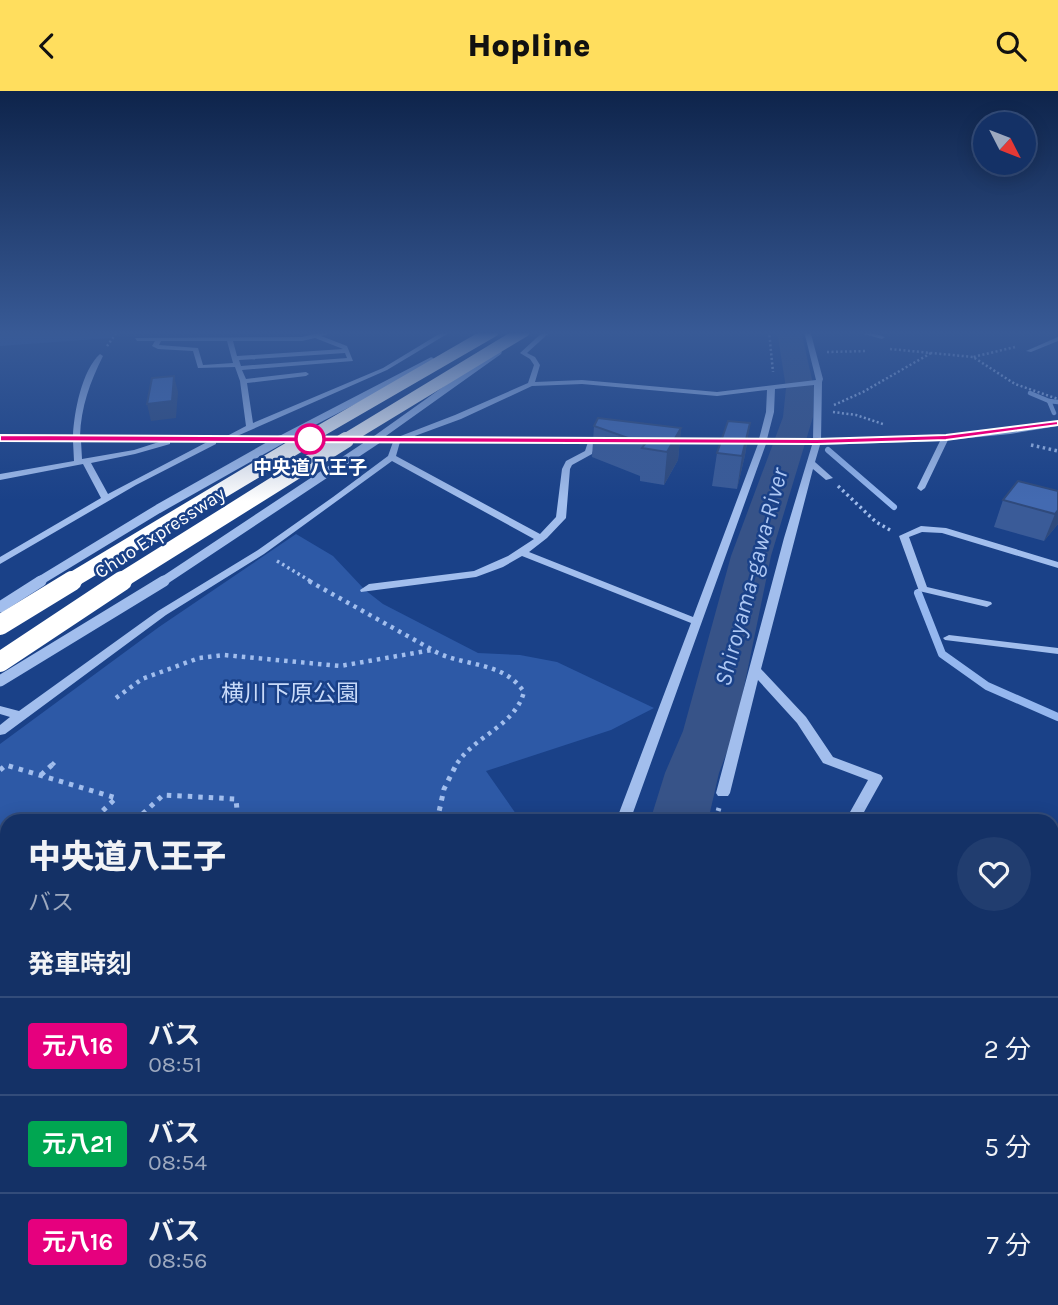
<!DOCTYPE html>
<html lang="ja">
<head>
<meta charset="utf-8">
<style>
	:root { --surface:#143166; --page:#213d6f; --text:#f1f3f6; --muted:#9da9bf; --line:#334c7a; --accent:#ffde5e }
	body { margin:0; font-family:Karla,"Noto Sans JP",sans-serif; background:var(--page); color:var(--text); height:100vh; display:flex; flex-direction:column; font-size:26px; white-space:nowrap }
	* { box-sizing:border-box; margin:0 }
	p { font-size:23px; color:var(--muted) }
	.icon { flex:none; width:38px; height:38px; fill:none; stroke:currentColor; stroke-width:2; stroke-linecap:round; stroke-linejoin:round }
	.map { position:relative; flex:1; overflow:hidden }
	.drawer { position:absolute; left:0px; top:723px; width:1059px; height:492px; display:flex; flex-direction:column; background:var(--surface); border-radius:21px 21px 0 0; box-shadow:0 4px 18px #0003,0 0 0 2px var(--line) }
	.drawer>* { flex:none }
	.badge { padding:0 14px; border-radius:5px; font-size:24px; line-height:46px }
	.needle { width:46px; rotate:132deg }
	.controls { position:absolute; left:973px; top:21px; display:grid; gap:14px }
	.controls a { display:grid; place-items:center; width:63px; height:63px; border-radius:50%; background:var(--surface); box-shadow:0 4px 18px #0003,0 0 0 2px var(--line); font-size:35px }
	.map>.badge { position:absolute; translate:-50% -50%; box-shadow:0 0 0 4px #fff }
	h2 { padding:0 28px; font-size:26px; line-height:63px }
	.round { display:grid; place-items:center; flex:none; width:74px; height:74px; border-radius:37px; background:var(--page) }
	.summary { display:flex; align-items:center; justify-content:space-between; height:119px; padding:0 28px }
	h1 { font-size:33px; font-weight:800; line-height:52px }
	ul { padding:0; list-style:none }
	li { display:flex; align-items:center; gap:21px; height:98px; padding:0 28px; border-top:2px solid var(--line) }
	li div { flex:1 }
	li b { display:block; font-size:26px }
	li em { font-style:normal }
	li .badge { min-width:77px; font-weight:700; text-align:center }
	header { display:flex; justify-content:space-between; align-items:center; height:91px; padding:0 28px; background:var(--accent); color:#111; font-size:32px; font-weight:800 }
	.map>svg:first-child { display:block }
	.green { fill:#2d59a6 }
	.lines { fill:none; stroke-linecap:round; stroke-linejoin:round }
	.stream-far2 { stroke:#95b7ef; stroke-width:4.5 }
	.stream-far1 { stroke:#95b7ef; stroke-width:6 }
	.stream { stroke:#95b7ef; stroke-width:8 }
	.river { fill:#375388; fill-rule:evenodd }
	.path-far4 { stroke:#a2beed; stroke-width:2.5; stroke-dasharray:2 2.5; stroke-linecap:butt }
	.path-far3 { stroke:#a2beed; stroke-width:3.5; stroke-dasharray:2.5 3.5; stroke-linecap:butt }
	.path-far2 { stroke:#a2beed; stroke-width:4.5; stroke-dasharray:3.5 5; stroke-linecap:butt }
	.path-far1 { stroke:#a2beed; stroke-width:5; stroke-dasharray:4.5 6; stroke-linecap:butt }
	.path { stroke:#a2beed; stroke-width:7; stroke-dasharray:5 9; stroke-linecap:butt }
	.minor { fill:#a2beed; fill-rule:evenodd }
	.minor-bridge-far2 { stroke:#a2beed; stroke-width:7 }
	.minor-bridge-far1 { stroke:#a2beed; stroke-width:9 }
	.minor-bridge { stroke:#a2beed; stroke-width:11 }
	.highway-bridge-far2 { stroke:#fff; stroke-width:12 }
	.highway-bridge-far1 { stroke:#fff; stroke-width:16 }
	.highway-bridge { stroke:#fff; stroke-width:20 }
	.wall { fill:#3a5b98 }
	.shaded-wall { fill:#2f4a7c }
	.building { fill:#436ab1; stroke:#2f4a7c; stroke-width:2 }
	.line { fill:#e6007e; stroke:#fff; stroke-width:2 }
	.stop-dot { fill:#fff; stroke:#e6007e; stroke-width:3.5 }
	.labels { text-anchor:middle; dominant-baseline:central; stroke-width:5; stroke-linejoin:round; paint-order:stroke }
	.far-stop-label { font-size:19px; font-weight:bold; fill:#fff; stroke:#1a4188 }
	.far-street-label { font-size:19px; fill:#fff; stroke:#1a4188 }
	.park-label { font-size:23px; fill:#c8daf9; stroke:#1a4188 }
	.water-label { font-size:24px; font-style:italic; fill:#aec8f4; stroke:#1a4188 }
</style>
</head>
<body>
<header><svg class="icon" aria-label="back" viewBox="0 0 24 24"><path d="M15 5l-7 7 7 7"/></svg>Hopline<svg class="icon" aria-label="search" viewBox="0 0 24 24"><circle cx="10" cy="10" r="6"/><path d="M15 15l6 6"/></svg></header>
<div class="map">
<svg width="1058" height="1214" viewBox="0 0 1058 1214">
	<rect width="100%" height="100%" fill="#1a4188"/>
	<!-- green -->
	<g class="green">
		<polygon points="0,240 122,240 111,247 0,255"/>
		<polygon points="296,443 333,465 365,499 383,513 478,562 520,564 557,571 654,617 611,639 486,680 521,730 7,730 7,1105 0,1107 0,653 159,536"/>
	</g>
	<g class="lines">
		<!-- stream-far2 -->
		<g class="stream-far2">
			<polyline points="1030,302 1049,310"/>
			<polyline points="1054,322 1049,310 1058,311"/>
		</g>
		<!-- stream-far1 -->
		<polyline class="stream-far1" points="828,359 894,416"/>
		<!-- stream -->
		<polyline class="stream" points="918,502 942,563 987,595 1058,626"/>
		<!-- river -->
		<g class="river">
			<polygon points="777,240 801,240 814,297 813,326 771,465 735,640 719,682 708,730 650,730 665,682 683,640 731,465 783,326 786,297"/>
			<polygon points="1052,893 1058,895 1058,957 1052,955"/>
			<polygon points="7,1158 7,1208 49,1208 46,1214 0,1214 0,1161"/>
		</g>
		<!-- path-far4 -->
		<g class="path-far4">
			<polyline points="769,240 773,281"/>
			<polyline points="107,255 118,240"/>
			<polyline points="1015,256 973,266 1015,293 1058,308"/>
			<polyline points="890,258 973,266"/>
			<polyline points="827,261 867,260"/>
			<polyline points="834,314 863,301 931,262"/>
			<polyline points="833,321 856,324 883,333"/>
		</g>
		<!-- path-far3 -->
		<g class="path-far3">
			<polyline points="1031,354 1058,360"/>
			<polyline points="838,395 876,431 890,439"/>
			<polyline points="277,470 312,491"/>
		</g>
		<!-- path-far2 -->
		<g class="path-far2">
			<path d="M309,490L438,562C469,576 504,571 524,601C514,636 475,644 456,674"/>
			<polyline points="116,607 142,588 199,567 224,564 340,575 432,559"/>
			<polyline points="52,674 58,668"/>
		</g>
		<!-- path-far1 -->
		<g class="path-far1">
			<polyline points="0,679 6,674 116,707 92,730"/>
			<polyline points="41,684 54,672"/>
			<polyline points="135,730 163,704 236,708 238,730"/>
			<polyline points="437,730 444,698 457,672"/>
			<polyline points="715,730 719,717"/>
			<polyline points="0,780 7,782"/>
			<polyline points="1052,890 1058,891"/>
		</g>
		<!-- path -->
		<g class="path">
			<polyline points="0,961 7,961"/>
			<polyline points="1052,974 1058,976"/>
			<polyline points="0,1090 7,1088"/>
			<polyline points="270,1214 281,1208"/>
		</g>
		<!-- minor -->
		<g class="minor">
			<path d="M325,240H337L321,245L347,255L353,270L242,279L246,288L306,281L309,283L306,285L247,292L253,332L383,277L444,240H452L387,279L237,345L398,346L455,324L528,292L534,274L530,268L520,262L544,240H551L527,262L535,266L540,274L535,291L582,289L717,301L816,289L804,240H832L811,243L823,288L822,291L821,349L962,344L1058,331V335L1010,343L948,349L925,397L921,400L917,397L940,350L820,354L815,371L833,387L826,389L813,378L761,578L806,626L833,666L881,684L883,687L859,730H845L868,689L823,672L797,632L758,589L730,702L728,705H718L716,702L784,447L812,354L766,353L630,730H616L691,532L522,465L503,476L476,486L361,501L360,499L369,493L474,480L508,465L534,448L392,370L264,463L166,524L5,643L0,644V634L10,626L0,623V615L19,620L158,520L258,459L333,406L388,365L393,351L216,350V353L136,394L0,473V466L101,407L83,373L0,389V383L74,370L73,350L0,349V345H73C74,321 82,279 100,263L103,265C90,291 81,316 80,345H227L246,335L240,290L235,276L198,277L193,260L158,258L152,255L155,250H137L135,247L302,246ZM315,247L343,258L237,265L233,250H302ZM161,250H227L233,272L203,274L198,257L159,254ZM345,262L347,267L241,275L239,269ZM582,293L717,305L767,299L766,321L759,348H664L660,350L664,352L758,353L693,526L529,461L547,447L566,427L570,378L572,374L592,363L596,351H610V347L412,346L461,328L532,295ZM814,294L813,349L767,348L774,321L775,298ZM81,350H162L134,359L82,368ZM170,350H209L108,403L91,372L135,363L170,353ZM400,351H588L585,360L566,370L562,378L556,426L540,443L396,365Z"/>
			<polygon points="853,240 866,240 885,246 882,248"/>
			<polygon points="1058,246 1058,250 1031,261 1026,260"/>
			<polygon points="921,435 946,437 1058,471 1058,477 942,442 922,441 909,446 927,496 991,511 992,513 987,516 919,500 899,445"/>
			<polygon points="949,544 1058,557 1058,563 945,549 943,547"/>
			<polygon points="1052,833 1058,834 1058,848 1052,846"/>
			<polygon points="7,1114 7,1134 0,1136 0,1116"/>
			<rect x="1052" y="1149" width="6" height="22"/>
			<polygon points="899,1208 926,1208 924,1214 896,1214"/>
		</g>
		<!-- minor-bridge-far2 -->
		<g class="minor-bridge-far2">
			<polyline points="277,350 431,270"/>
			<polyline points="373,350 498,261"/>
		</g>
		<!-- minor-bridge-far1 -->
		<g class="minor-bridge-far1">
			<polyline points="38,491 158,418 280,349"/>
			<polyline points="162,491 376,349"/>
		</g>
		<!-- minor-bridge -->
		<g class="minor-bridge">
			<polyline points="0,516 41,490"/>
			<polyline points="0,590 164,490"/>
		</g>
		<!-- highway-bridge-far2 -->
		<g class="highway-bridge-far2">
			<polyline points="303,350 493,240"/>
			<polyline points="343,350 524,240"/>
		</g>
		<!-- highway-bridge-far1 -->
		<g class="highway-bridge-far1">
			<polyline points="69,491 306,349"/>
			<polyline points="119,491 346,349"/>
		</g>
		<!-- highway-bridge -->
		<g class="highway-bridge">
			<polyline points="0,534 72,490"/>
			<polyline points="0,571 122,490"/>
		</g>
	</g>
	<!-- wall -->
	<g class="wall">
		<polygon points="750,332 745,364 737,398 712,395 717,362"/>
		<polygon points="594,335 681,337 678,369 664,394 640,390 640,385 592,366"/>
		<polygon points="1058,400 1058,433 1044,450 994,436 1003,409"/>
	</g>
	<!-- shaded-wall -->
	<g class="shaded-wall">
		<polygon points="174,285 178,301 176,327 151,330 147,313"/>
		<polygon points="750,332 745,364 737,398 742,365"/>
		<polygon points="681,337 678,369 664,394 667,361"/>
		<polygon points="1058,419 1058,433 1044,450 1055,423"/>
	</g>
	<!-- building -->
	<g class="building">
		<polygon points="174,285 172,310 147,313 152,287"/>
		<polygon points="598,327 681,337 667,361 642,357 645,353 594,335"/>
		<polygon points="728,330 750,332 742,365 717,362"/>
		<polygon points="1018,390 1058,400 1058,419 1055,423 1003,409"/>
	</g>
	<!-- sky -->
	<linearGradient id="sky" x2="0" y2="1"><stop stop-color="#0e244b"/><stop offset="0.59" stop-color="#385a96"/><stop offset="1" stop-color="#385a96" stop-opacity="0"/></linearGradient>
	<rect width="1058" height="410" fill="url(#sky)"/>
	<!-- line -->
	<polygon class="line" points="1058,330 1058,334 946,349 817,353 0,350 0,344 817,348 946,344"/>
	<!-- markers -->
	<circle class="stop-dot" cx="310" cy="348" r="14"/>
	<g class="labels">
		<!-- far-stop labels -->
		<g class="far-stop-label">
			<text x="310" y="377">中央道八王子</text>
		</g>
		<!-- far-street labels -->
		<g class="far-street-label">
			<text transform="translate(160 442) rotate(-33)">Chuo Expressway</text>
		</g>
		<!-- park labels -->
		<g class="park-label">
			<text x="290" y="602">横川下原公園</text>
		</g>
		<!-- water labels -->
		<g class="water-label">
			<text transform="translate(751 486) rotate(-75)">Shiroyama-gawa-River</text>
		</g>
	</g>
</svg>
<div class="controls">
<a><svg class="needle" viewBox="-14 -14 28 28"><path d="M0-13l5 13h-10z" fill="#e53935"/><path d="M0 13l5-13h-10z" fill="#9da9bf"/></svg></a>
</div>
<section class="drawer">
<div class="summary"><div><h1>中央道八王子</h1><p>バス</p></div><a class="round"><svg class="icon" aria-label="heart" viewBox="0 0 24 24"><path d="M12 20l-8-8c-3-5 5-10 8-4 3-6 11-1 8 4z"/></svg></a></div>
<h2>発車時刻</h2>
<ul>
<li><span class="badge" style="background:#e6007e;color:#fff">元八16</span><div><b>バス</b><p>08:51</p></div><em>2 分</em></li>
<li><span class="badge" style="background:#00a651;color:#fff">元八21</span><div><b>バス</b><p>08:54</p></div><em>5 分</em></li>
<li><span class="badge" style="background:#e6007e;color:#fff">元八16</span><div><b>バス</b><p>08:56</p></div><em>7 分</em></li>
</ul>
</section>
</div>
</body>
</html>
